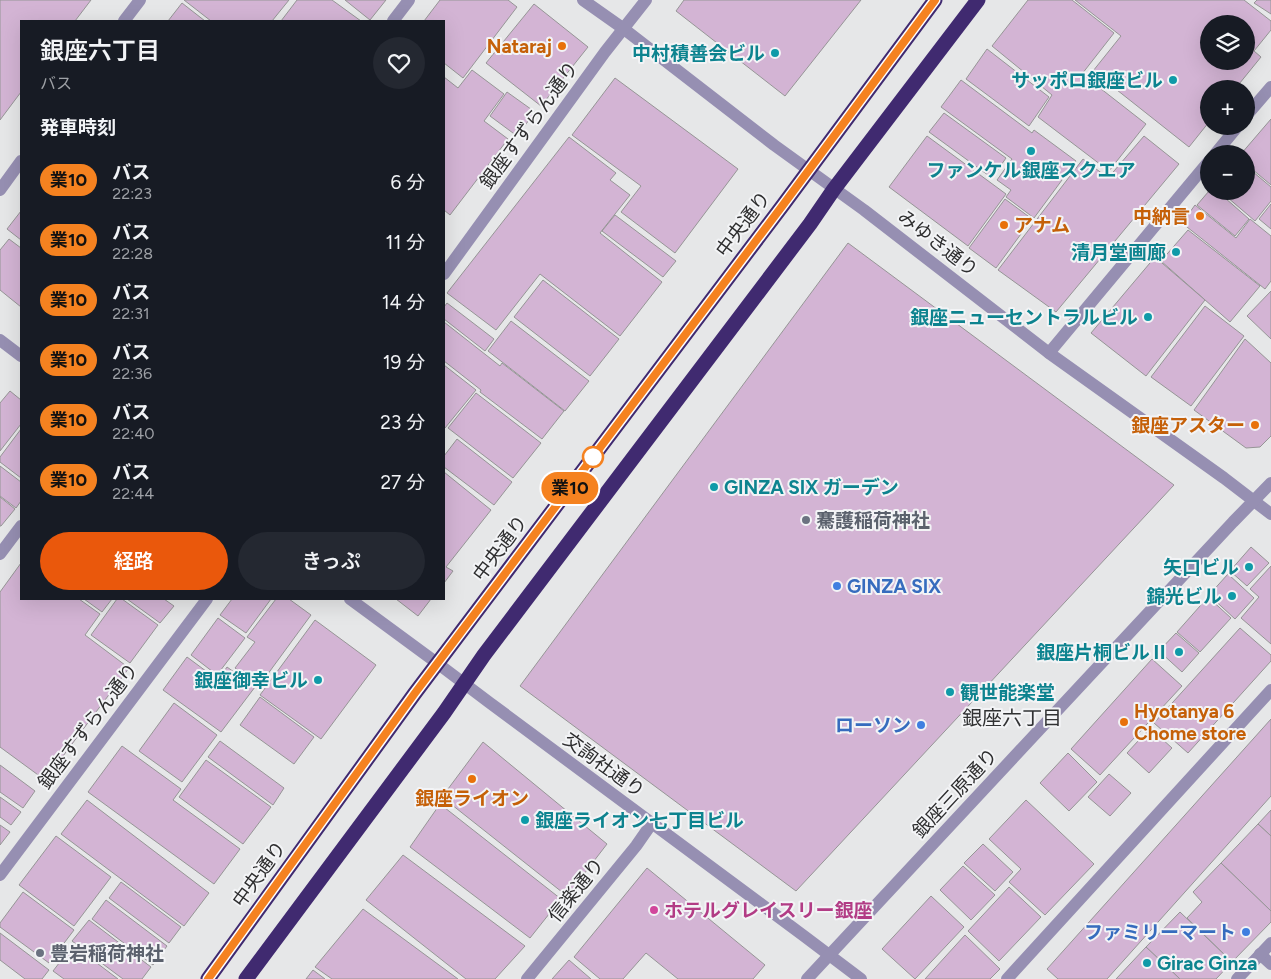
<!DOCTYPE html>
<html lang="ja">
<head>
<meta charset="utf-8">
<style>
	:root { --surface:#171b24; --page:#242831; --text:#f1f3f6; --muted:#9ea1a6; --accent:#ea580c }
	body { margin:0; font-family:Figtree,"Noto Sans JP",sans-serif; background:var(--page); color:var(--text); height:100vh; display:flex; flex-direction:column; font-size:19px; white-space:nowrap }
	* { box-sizing:border-box; margin:0 }
	p { font-size:16px; color:var(--muted) }
	.icon { flex:none; width:28px; height:28px; fill:none; stroke:currentColor; stroke-width:2; stroke-linecap:round; stroke-linejoin:round }
	.map { position:relative; flex:1; overflow:hidden }
	.details { position:absolute; left:20px; top:20px; width:425px; height:580px; display:flex; flex-direction:column; background:var(--surface); border-radius:0px; box-shadow:0 5px 20px #0002 }
	.details>* { flex:none }
	.badge { padding:0 10px; border-radius:16px; font-size:18px; line-height:32px }
	.tools { position:absolute; left:1200px; top:15px; display:grid; gap:10px }
	.tools a { display:grid; place-items:center; width:55px; height:55px; border-radius:50%; background:var(--surface); box-shadow:0 5px 20px #0002; font-size:25px }
	.map>.badge { position:absolute; translate:-50% -50%; box-shadow:0 0 0 2px #fff }
	h2 { padding:0 20px; font-size:19px; line-height:45px }
	.round { display:grid; place-items:center; flex:none; width:52px; height:52px; border-radius:26px; background:var(--page) }
	.headline { display:flex; align-items:center; justify-content:space-between; height:85px; padding:0 20px }
	h1 { font-size:24px; font-weight:600; line-height:38px }
	.primary-button { display:flex; gap:10px; margin-top:auto; padding:10px 20px }
	.primary-button a { flex:1; height:58px; border-radius:30px; background:var(--accent); color:#fff; font-size:20px; font-weight:600; line-height:58px; text-align:center }
	.primary-button a+a { background:var(--page); color:var(--text) }
	ul { padding:0; list-style:none }
	li { display:flex; align-items:center; gap:15px; height:60px; padding:0 20px }
	li div { flex:1 }
	li b { display:block; font-size:19px }
	li em { font-style:normal }
	li .badge { min-width:55px; font-weight:700; text-align:center }
	.map>svg:first-child { display:block }
	.building { fill:#d3b4d4; stroke:#969596; fill-rule:evenodd }
	.lines { fill:none; stroke-linecap:round; stroke-linejoin:round }
	.lane { stroke:#968fb2; stroke-width:12 }
	.street { stroke:#968fb2; stroke-width:12 }
	.highway { stroke:#402a70; stroke-width:15 }
	.line-casing { stroke:#fff; stroke-width:11 }
	.line { stroke:#f58220; stroke-width:8 }
	.food-dot { fill:#e8710a; stroke:#f3f4f6; stroke-width:2 }
	.culture-dot { fill:#0f9aa8; stroke:#f3f4f6; stroke-width:2 }
	.stop-dot { fill:#fff; stroke:#f58220; stroke-width:2.5 }
	.worship-dot { fill:#6b7280; stroke:#f3f4f6; stroke-width:2 }
	.shop-dot { fill:#3f7fe0; stroke:#f3f4f6; stroke-width:2 }
	.hotel-dot { fill:#d1479c; stroke:#f3f4f6; stroke-width:2 }
	.labels { text-anchor:middle; dominant-baseline:central; stroke-width:4; stroke-linejoin:round; paint-order:stroke }
	.food-label { font-size:19px; font-weight:bold; fill:#c56008; stroke:#f3f4f6; text-anchor:end }
	.culture-label { font-size:19px; font-weight:bold; fill:#0d838f; stroke:#f3f4f6; text-anchor:end }
	.street-label { font-size:19px; fill:#2e2e2f; stroke:#f3f4f6 }
	.worship-label { font-size:19px; font-weight:bold; fill:#5b616d; stroke:#f3f4f6; text-anchor:start }
	.shop-label { font-size:19px; font-weight:bold; fill:#366cbe; stroke:#f3f4f6; text-anchor:end }
	.hotel-label { font-size:19px; font-weight:bold; fill:#b23c85; stroke:#f3f4f6; text-anchor:start }
	.neighbourhood-label { font-size:20px; fill:#313233; stroke:#f3f4f6 }
</style>
</head>
<body>
<div class="map">
<svg width="1271" height="979" viewBox="0 0 1271 979">
	<rect width="100%" height="100%" fill="#e6e7e8"/>
	<!-- building -->
	<g class="building">
		<polygon points="0,0 91,0 75,21 21,21 21,92 0,120"/>
		<polygon points="184,0 289,0 272,21 211,21"/>
		<polygon points="297,0 332,0 361,21 281,21"/>
		<polygon points="345,0 386,0 370,20"/>
		<polygon points="440,0 508,0 517,7 463,78 444,63 444,21 424,21"/>
		<polygon points="684,0 861,0 785,96 676,11"/>
		<polygon points="1028,0 1072,0 1114,33 1082,74 1146,124 1109,171 1038,117 1052,95 992,46"/>
		<path d="M1075,0H1244L1271,21V30L1254,51L1261,57L1235,89H1209V122L1189,147L1093,71L1121,36ZM1209,24H1246V61H1209Z"/>
		<polygon points="1257,0 1271,0 1271,14 1254,3"/>
		<polygon points="182,3 205,21 168,21"/>
		<polygon points="534,4 588,47 541,106 486,63"/>
		<polygon points="987,49 1049,97 1029,126 966,79"/>
		<polygon points="472,70 504,94 484,121 508,139 450,215 444,210 444,77 458,88"/>
		<polygon points="615,78 738,169 675,253 621,212 641,186 572,135"/>
		<polygon points="961,80 1032,133 1034,130 1076,161 1034,218 1006,197 1011,190 997,180 1012,159 941,107"/>
		<polygon points="507,92 535,112 517,136 490,116"/>
		<polygon points="944,113 1006,158 992,178 929,132"/>
		<polygon points="1271,119 1271,185 1246,164 1246,154 1241,154"/>
		<polygon points="927,136 1006,194 968,246 889,187"/>
		<polygon points="1144,136 1179,164 1056,312 998,270 1083,159 1108,178"/>
		<polygon points="569,137 616,173 610,180 630,195 600,233 662,282 620,336 540,274 496,330 447,293"/>
		<polygon points="1246,166 1271,187 1271,201 1255,221 1220,191 1246,191"/>
		<polygon points="1209,191 1217,191 1249,219 1235,236 1197,205"/>
		<polygon points="1005,199 1032,219 996,268 969,248"/>
		<polygon points="1271,204 1271,229 1259,219"/>
		<polygon points="1195,205 1236,238 1250,219 1271,236 1271,281 1265,289 1182,223"/>
		<polygon points="21,211 21,240 7,229"/>
		<polygon points="615,215 676,261 663,277 602,231"/>
		<polygon points="1188,230 1260,286 1230,322 1161,261"/>
		<polygon points="9,239 21,248 21,307 0,290 0,250"/>
		<polygon points="848,243 1174,485 796,891 520,686"/>
		<polygon points="1155,257 1205,300 1146,376 1091,333"/>
		<polygon points="543,280 619,339 590,376 514,317"/>
		<polygon points="1271,291 1271,339 1247,316"/>
		<polygon points="447,303 494,339 485,351 444,319 444,307"/>
		<polygon points="1205,306 1244,336 1191,406 1151,377"/>
		<polygon points="511,321 589,381 565,411 488,351"/>
		<polygon points="444,322 500,366 502,363 564,411 542,439 480,392 481,390 444,361"/>
		<polygon points="1245,339 1271,363 1271,436 1260,447 1246,448 1194,410"/>
		<polygon points="444,365 476,390 445,428 444,427"/>
		<polygon points="10,391 21,400 21,424 0,451 0,403"/>
		<polygon points="476,393 541,443 513,478 448,428"/>
		<polygon points="21,429 21,478 0,462 0,457"/>
		<polygon points="457,439 512,482 494,505 444,467 444,456"/>
		<polygon points="0,466 21,482 21,501 16,508 0,496"/>
		<polygon points="444,472 491,510 446,567 453,571 444,583"/>
		<polygon points="0,497 15,509 1,526 0,526"/>
		<polygon points="1251,547 1269,563 1247,586 1230,571"/>
		<polygon points="21,563 21,599 79,599 100,614 85,635 129,668 45,780 0,747 0,592"/>
		<polygon points="1271,566 1271,644 1241,618 1259,597 1250,589"/>
		<polygon points="1228,574 1254,598 1235,619 1209,595"/>
		<polygon points="1208,597 1231,618 1200,652 1177,632"/>
		<polygon points="84,599 112,599 102,612"/>
		<polygon points="117,599 122,599 158,625 130,663 91,635"/>
		<polygon points="127,599 164,599 174,606 160,623"/>
		<polygon points="232,599 271,599 246,633 220,615"/>
		<polygon points="276,599 289,599 311,615 259,686 235,668 255,642 247,637"/>
		<polygon points="396,599 431,599 418,616"/>
		<polygon points="218,618 245,638 217,675 191,655"/>
		<polygon points="315,620 376,665 321,739 260,695"/>
		<polygon points="1240,628 1271,655 1271,661 1188,753 1154,723"/>
		<polygon points="1176,633 1199,653 1182,672 1159,651"/>
		<polygon points="187,657 218,680 227,667 255,687 221,732 163,690"/>
		<polygon points="1152,659 1182,686 1100,775 1071,749"/>
		<polygon points="260,697 314,737 294,764 240,725"/>
		<polygon points="174,703 217,735 182,782 139,751"/>
		<polygon points="1271,719 1271,796 1107,979 1058,979 1047,969"/>
		<polygon points="1150,728 1172,748 1149,773 1127,753"/>
		<polygon points="220,741 284,788 273,805 208,757"/>
		<polygon points="483,742 607,844 567,896 442,797"/>
		<polygon points="122,746 181,789 173,800 240,849 214,884 88,792"/>
		<polygon points="1068,753 1097,782 1069,811 1040,783"/>
		<polygon points="206,760 271,807 243,844 179,797"/>
		<polygon points="0,765 35,791 23,808 0,792"/>
		<polygon points="1109,774 1131,793 1110,816 1088,797"/>
		<polygon points="0,797 21,812 11,825 0,817"/>
		<polygon points="87,800 209,893 184,926 61,834"/>
		<polygon points="1026,800 1094,864 1045,915 1009,882 1021,869 989,839"/>
		<polygon points="440,804 561,899 530,938 410,847"/>
		<polygon points="1271,810 1271,836 1258,824"/>
		<polygon points="1258,824 1271,836 1271,911 1221,863"/>
		<polygon points="0,825 10,832 0,845"/>
		<polygon points="56,836 111,877 74,926 19,885"/>
		<polygon points="983,844 1013,872 995,891 964,863"/>
		<polygon points="403,855 525,946 495,979 466,979 366,900"/>
		<polygon points="1221,863 1271,911 1271,922 1232,962 1187,918 1202,902 1193,892"/>
		<polygon points="963,866 995,895 971,920 940,890"/>
		<polygon points="647,868 765,965 753,979 678,979 646,953 623,979 600,979 574,957"/>
		<polygon points="121,882 181,927 169,943 109,898"/>
		<polygon points="1009,887 1041,917 999,961 968,931"/>
		<polygon points="23,892 74,930 49,963 0,927 0,923"/>
		<polygon points="931,896 964,927 915,979 882,949"/>
		<polygon points="106,900 167,946 153,965 92,919"/>
		<polygon points="363,909 458,979 332,979 315,967"/>
		<polygon points="1180,912 1232,962 1216,979 1180,979 1146,947"/>
		<polygon points="89,920 151,967 142,979 123,979 72,941"/>
		<polygon points="0,933 49,970 42,979 25,979 0,960"/>
		<polygon points="965,935 1000,969 990,979 925,979"/>
		<polygon points="73,945 118,979 64,979 53,971"/>
		<polygon points="1146,947 1180,979 1116,979"/>
		<polygon points="569,960 591,979 552,979"/>
		<polygon points="313,970 325,979 306,979"/>
	</g>
	<g class="lines">
		<!-- lane -->
		<polyline class="lane" points="1260,954 1271,964"/>
		<!-- street -->
		<g class="street">
			<polyline points="583,0 624,29 774,145 864,210 1049,353 1224,478 1271,514"/>
			<polyline points="124,21 140,0"/>
			<polyline points="393,21 409,0"/>
			<polyline points="1246,116 1271,87"/>
			<polyline points="1215,154 1238,126"/>
			<polyline points="0,190 21,161"/>
			<polyline points="444,274 605,52 646,0"/>
			<polyline points="0,340 21,356"/>
			<polyline points="1049,353 1209,161"/>
			<polyline points="0,554 21,526"/>
			<polyline points="350,599 437,663 490,703 804,936 861,979"/>
			<polyline points="0,875 207,599"/>
			<polyline points="527,979 636,846 652,823"/>
			<polyline points="807,979 1233,522 1271,483"/>
			<polyline points="1007,979 1271,690"/>
			<polyline points="1237,979 1271,943"/>
		</g>
		<!-- highway -->
		<g class="highway">
			<polyline points="208,979 415,693 458,636 783,205 935,0"/>
			<polyline points="246,979 444,713 484,655 810,224 834,189 978,0"/>
		</g>
	</g>
	<g class="lines">
		<!-- line casing -->
		<g class="line-casing">
			<polyline id="line" points="208,979 415,693 458,636 783,205 935,0"/>
		</g>
		<!-- line -->
		<use href="#line" class="line"/>
	</g>
	<!-- markers -->
	<g class="food-dot">
		<circle cx="562" cy="46" r="5"/>
		<circle cx="1200" cy="216" r="5"/>
		<circle cx="1004" cy="225" r="5"/>
		<circle cx="1255" cy="425" r="5"/>
		<circle cx="1124" cy="722" r="5"/>
		<circle cx="472" cy="779" r="5"/>
	</g>
	<g class="culture-dot">
		<circle cx="775" cy="53" r="5"/>
		<circle cx="1173" cy="80" r="5"/>
		<circle cx="1031" cy="151" r="5"/>
		<circle cx="1176" cy="252" r="5"/>
		<circle cx="1148" cy="317" r="5"/>
		<circle cx="714" cy="487" r="5"/>
		<circle cx="1249" cy="567" r="5"/>
		<circle cx="1232" cy="596" r="5"/>
		<circle cx="1179" cy="652" r="5"/>
		<circle cx="318" cy="680" r="5"/>
		<circle cx="950" cy="692" r="5"/>
		<circle cx="525" cy="820" r="5"/>
		<circle cx="1147" cy="963" r="5"/>
	</g>
	<circle class="stop-dot" cx="593" cy="457" r="10"/>
	<g class="worship-dot">
		<circle cx="806" cy="520" r="5"/>
		<circle cx="40" cy="953" r="5"/>
	</g>
	<g class="shop-dot">
		<circle cx="837" cy="586" r="5"/>
		<circle cx="921" cy="725" r="5"/>
		<circle cx="1246" cy="932" r="5"/>
	</g>
	<circle class="hotel-dot" cx="654" cy="910" r="5"/>
	<g class="labels">
		<!-- food labels -->
		<g class="food-label">
			<text x="552" y="46">Nataraj</text>
			<text x="1190" y="216">中納言</text>
			<text x="1014" y="225" text-anchor="start">アナム</text>
			<text x="1245" y="425">銀座アスター</text>
			<text x="1134" y="711" text-anchor="start">Hyotanya 6<tspan x="1134" dy="22">Chome store</tspan></text>
			<text x="472" y="798" text-anchor="middle">銀座ライオン</text>
		</g>
		<!-- culture labels -->
		<g class="culture-label">
			<text x="765" y="53">中村積善会ビル</text>
			<text x="1163" y="80">サッポロ銀座ビル</text>
			<text x="1031" y="170" text-anchor="middle">ファンケル銀座スクエア</text>
			<text x="1166" y="252">清月堂画廊</text>
			<text x="1138" y="317">銀座ニューセントラルビル</text>
			<text x="724" y="487" text-anchor="start">GINZA SIX ガーデン</text>
			<text x="1239" y="567">矢口ビル</text>
			<text x="1222" y="596">錦光ビル</text>
			<text x="1169" y="652">銀座片桐ビルⅡ</text>
			<text x="308" y="680">銀座御幸ビル</text>
			<text x="960" y="692" text-anchor="start">観世能楽堂</text>
			<text x="535" y="820" text-anchor="start">銀座ライオン七丁目ビル</text>
			<text x="1157" y="963" text-anchor="start">Girac Ginza</text>
		</g>
		<!-- street labels -->
		<g class="street-label">
			<text transform="translate(529 125) rotate(-54)">銀座すずらん通り</text>
			<text transform="translate(743 224) rotate(-53)">中央通り</text>
			<text transform="translate(938 243) rotate(38)">みゆき通り</text>
			<text transform="translate(500 548) rotate(-53)">中央通り</text>
			<text transform="translate(88 726) rotate(-53)">銀座すずらん通り</text>
			<text transform="translate(604 765) rotate(36)">交詢社通り</text>
			<text transform="translate(955 793) rotate(-47)">銀座三原通り</text>
			<text transform="translate(259 874) rotate(-54)">中央通り</text>
			<text transform="translate(576 890) rotate(-51)">信楽通り</text>
		</g>
		<!-- worship labels -->
		<g class="worship-label">
			<text x="816" y="520">騫護稲荷神社</text>
			<text x="50" y="953">豊岩稲荷神社</text>
		</g>
		<!-- shop labels -->
		<g class="shop-label">
			<text x="847" y="586" text-anchor="start">GINZA SIX</text>
			<text x="911" y="725">ローソン</text>
			<text x="1236" y="932">ファミリーマート</text>
		</g>
		<!-- hotel labels -->
		<g class="hotel-label">
			<text x="664" y="910">ホテルグレイスリー銀座</text>
		</g>
		<!-- neighbourhood labels -->
		<g class="neighbourhood-label">
			<text x="1012" y="718">銀座六丁目</text>
		</g>
	</g>
</svg>
<div class="tools">
<a><svg class="icon" aria-label="layers" viewBox="0 0 24 24"><path d="M12 4l9 5-9 5-9-5zM3 14l9 5 9-5"/></svg></a>
<a>+</a>
<a>−</a>
</div>
<b class="badge" style="left:570px;top:488px;background:#f58220;color:#111">業10</b>
<section class="details">
<div class="headline"><div><h1>銀座六丁目</h1><p>バス</p></div><a class="round"><svg class="icon" aria-label="heart" viewBox="0 0 24 24"><path d="M12 20l-8-8c-3-5 5-10 8-4 3-6 11-1 8 4z"/></svg></a></div>
<h2>発車時刻</h2>
<ul>
<li><span class="badge" style="background:#f58220;color:#111">業10</span><div><b>バス</b><p>22:23</p></div><em>6 分</em></li>
<li><span class="badge" style="background:#f58220;color:#111">業10</span><div><b>バス</b><p>22:28</p></div><em>11 分</em></li>
<li><span class="badge" style="background:#f58220;color:#111">業10</span><div><b>バス</b><p>22:31</p></div><em>14 分</em></li>
<li><span class="badge" style="background:#f58220;color:#111">業10</span><div><b>バス</b><p>22:36</p></div><em>19 分</em></li>
<li><span class="badge" style="background:#f58220;color:#111">業10</span><div><b>バス</b><p>22:40</p></div><em>23 分</em></li>
<li><span class="badge" style="background:#f58220;color:#111">業10</span><div><b>バス</b><p>22:44</p></div><em>27 分</em></li>
</ul>
<div class="primary-button"><a>経路</a><a>きっぷ</a></div>
</section>
</div>
</body>
</html>
